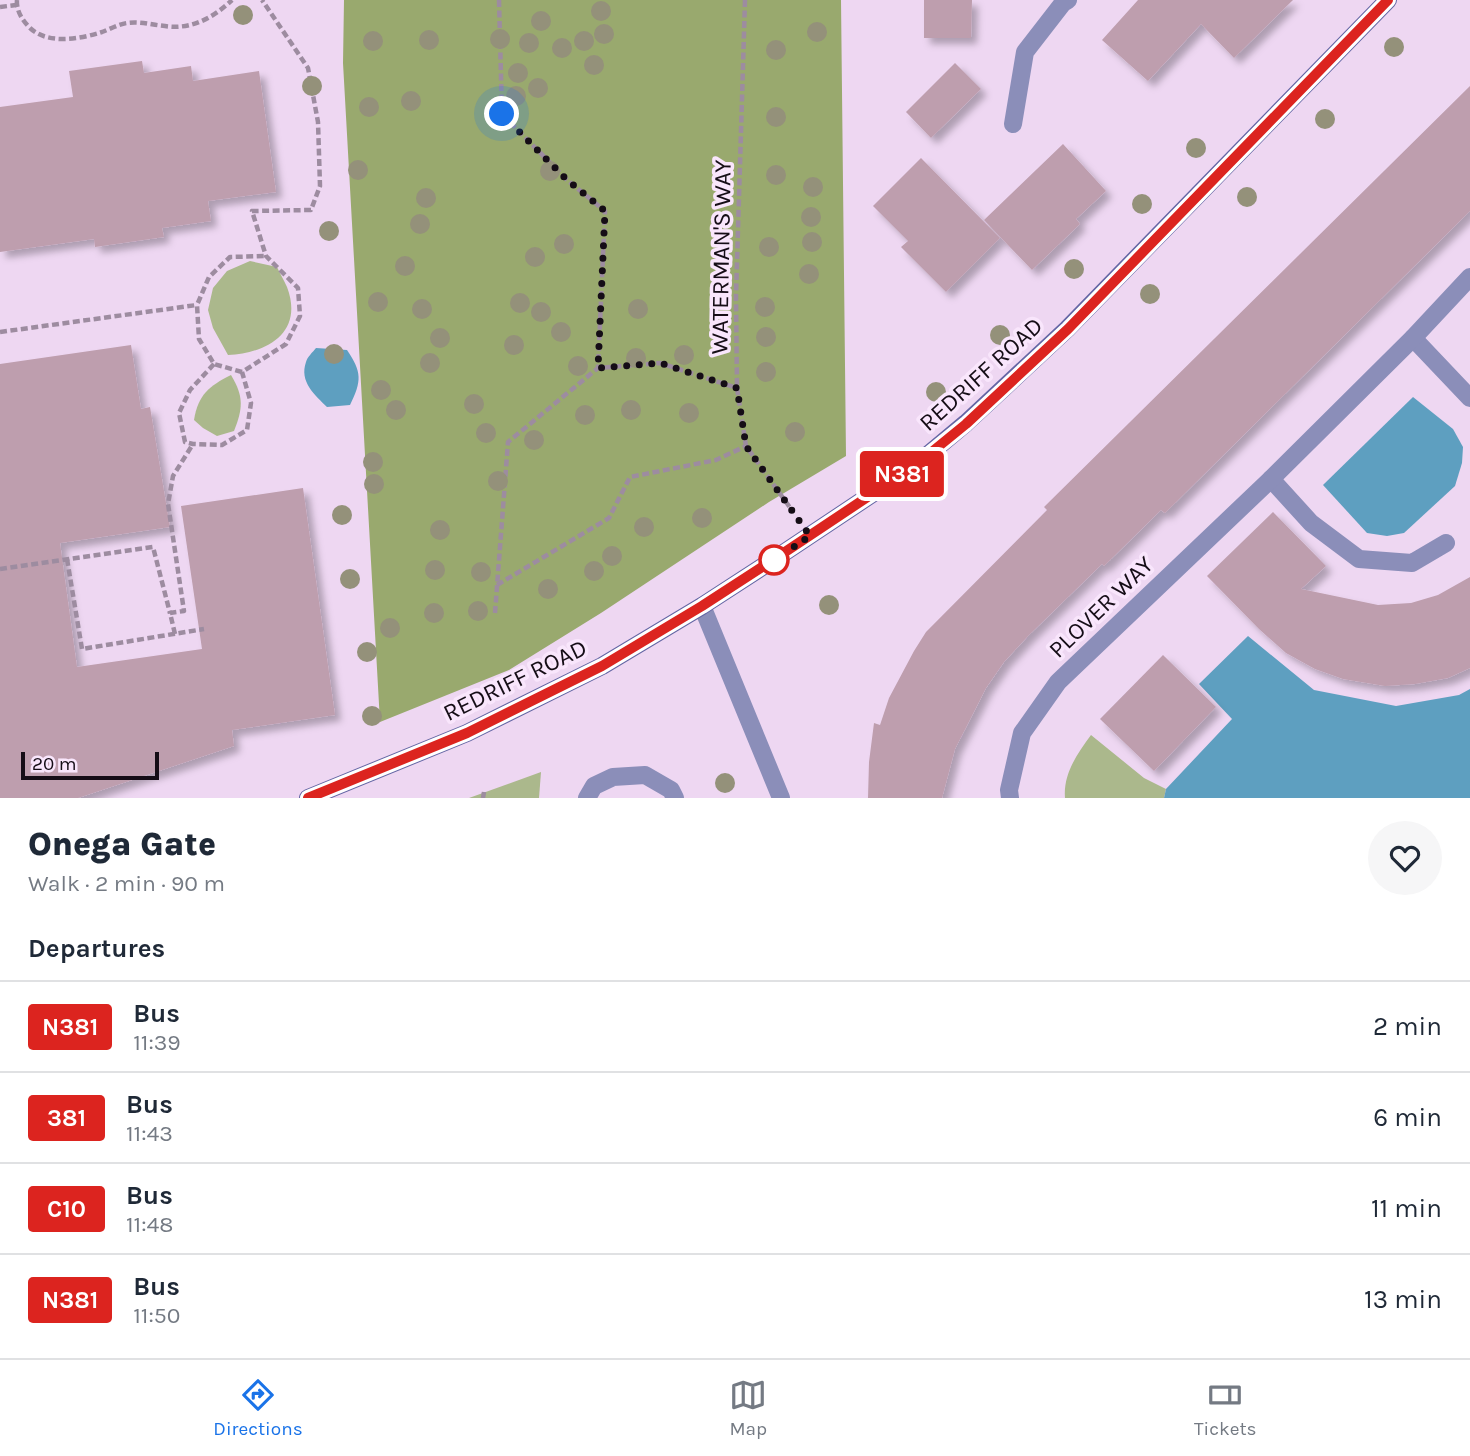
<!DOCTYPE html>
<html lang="en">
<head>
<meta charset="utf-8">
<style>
	:root { --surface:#fff; --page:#f6f6f7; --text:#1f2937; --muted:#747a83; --line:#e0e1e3; --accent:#1a73e8 }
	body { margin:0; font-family:Karla,sans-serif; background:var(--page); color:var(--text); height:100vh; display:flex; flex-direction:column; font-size:26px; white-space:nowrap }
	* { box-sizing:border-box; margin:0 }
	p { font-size:23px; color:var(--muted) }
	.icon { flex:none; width:38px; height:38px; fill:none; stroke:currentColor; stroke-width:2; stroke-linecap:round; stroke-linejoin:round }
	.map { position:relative; height:798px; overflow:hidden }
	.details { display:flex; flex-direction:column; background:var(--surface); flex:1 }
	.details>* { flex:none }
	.badge { padding:0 14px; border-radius:5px; font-size:24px; line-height:46px }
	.scale { position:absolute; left:21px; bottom:18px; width:138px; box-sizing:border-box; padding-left:7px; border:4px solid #150d16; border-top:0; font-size:19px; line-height:24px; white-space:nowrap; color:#150d16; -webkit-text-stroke:5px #f9e6fc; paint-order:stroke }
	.you { position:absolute; width:35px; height:35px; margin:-18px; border:5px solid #fff; border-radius:50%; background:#1a73e8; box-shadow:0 0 0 10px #1a73e833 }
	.map>.badge { position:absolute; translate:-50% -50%; box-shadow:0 0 0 4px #fff }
	h2 { padding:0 28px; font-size:26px; line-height:63px }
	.round { display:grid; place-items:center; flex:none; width:74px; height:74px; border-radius:37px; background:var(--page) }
	.overview { display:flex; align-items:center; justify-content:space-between; height:119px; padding:0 28px }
	h1 { font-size:33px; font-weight:800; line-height:52px }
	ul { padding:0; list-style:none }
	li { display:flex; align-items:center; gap:21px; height:91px; padding:0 28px; border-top:2px solid var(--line) }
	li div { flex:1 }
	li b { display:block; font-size:26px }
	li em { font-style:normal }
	li .badge { min-width:77px; font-weight:700; text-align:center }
	.dock { display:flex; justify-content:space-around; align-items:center; height:98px; border-top:2px solid var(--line); background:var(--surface); font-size:19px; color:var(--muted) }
	.dock a { display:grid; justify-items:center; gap:4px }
	.dock .on { color:var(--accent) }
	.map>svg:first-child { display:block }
	.green { fill:#abb88c }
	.forest { fill:#99a96e }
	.water { fill:#5e9fc0 }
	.building { fill:#be9eae; filter:url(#shadow) }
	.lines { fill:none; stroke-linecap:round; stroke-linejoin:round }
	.path { stroke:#9d8ca0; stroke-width:4.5; stroke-dasharray:7 3.5; stroke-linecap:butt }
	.street { stroke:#8b8eb9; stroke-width:18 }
	.secondary { stroke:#6465a4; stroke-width:18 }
	.tree { fill:#94917a }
	.line-casing { stroke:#fff; stroke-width:16 }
	.line { stroke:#dc241f; stroke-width:10 }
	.walk { stroke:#150d16; stroke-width:7; stroke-dasharray:0 12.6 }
	.stop-dot { fill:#fff; stroke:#dc241f; stroke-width:3.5 }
	.labels { text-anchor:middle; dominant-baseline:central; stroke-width:7; stroke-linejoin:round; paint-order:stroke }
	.street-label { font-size:24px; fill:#150d16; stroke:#f9e6fc }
</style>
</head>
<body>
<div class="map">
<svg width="1470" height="798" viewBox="0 0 1470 798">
	<defs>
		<filter id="shadow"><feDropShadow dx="6" dy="6" stdDeviation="3.5" flood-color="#0004"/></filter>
	</defs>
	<rect width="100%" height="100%" fill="#eed7f2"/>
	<!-- green -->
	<g class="green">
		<path d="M250,261L277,267C280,274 284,280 287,287C304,332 268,353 228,355L213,328L208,310L213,288L227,271Z"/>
		<path d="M231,375C244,397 243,408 234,431L217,436L203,428L194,420C198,395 209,386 231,375Z"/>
		<path d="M1091,735L1144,778L1166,789L1164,798H1065C1063,774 1077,754 1091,735Z"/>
		<polygon points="541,772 539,798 469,798"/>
	</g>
	<!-- forest -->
	<polygon class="forest" points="344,0 841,0 846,456 769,502 601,613 509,670 380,722 343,63"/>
	<!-- water -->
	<g class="water">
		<path d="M316,348L347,350C362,372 362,381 350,405L327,407C315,395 299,382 306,362C307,357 313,352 316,348Z"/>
		<polygon points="1413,397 1453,429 1463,447 1462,463 1455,486 1404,533 1387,536 1367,533 1323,485"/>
		<polygon points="1248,636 1314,690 1396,706 1459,695 1470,689 1470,798 1164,798 1166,789 1232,719 1199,684"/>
	</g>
	<!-- building -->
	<g class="building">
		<polygon points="924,0 972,0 971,38 924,38"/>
		<polygon points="1138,0 1293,0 1234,58 1201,24 1148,81 1102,40"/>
		<polygon points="142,61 144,73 191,66 193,81 259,71 276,192 208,201 211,221 162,228 164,237 95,247 94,239 0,252 0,107 73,97 69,71"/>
		<polygon points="955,63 981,89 931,138 906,112"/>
		<polygon points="1470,86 1470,211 1165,513 1161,510 1104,566 1102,564 1028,636 1004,662 986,688 955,749 942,798 868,798 869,762 874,723 880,725 889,698 914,651 926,632 1047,510 1044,507"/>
		<polygon points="1063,144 1106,191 1076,219 1080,224 1032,270 984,220"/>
		<polygon points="921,158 1000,238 946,292 901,247 908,241 873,206"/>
		<polygon points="131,345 141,409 150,407 170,527 60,543 77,667 202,649 181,506 303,488 335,715 232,730 234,746 78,798 0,798 0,364"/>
		<polygon points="1273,512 1326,566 1301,589 1378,605 1411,603 1438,595 1470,577 1470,668 1448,678 1415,684 1385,686 1343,679 1315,669 1286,653 1259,629 1207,576"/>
		<polygon points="1163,655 1216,707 1154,771 1100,719"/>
	</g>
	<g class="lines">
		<!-- path -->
		<g class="path">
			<path d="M17,0C16,11 23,21 30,28C48,45 80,39 102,32C110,29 119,24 127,23C140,21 152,25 165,26C191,30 213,18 232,0"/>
			<polyline points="499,0 502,114 566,179 605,211 598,368"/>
			<polyline points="745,0 736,296 737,388 746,446 791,509"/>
			<polyline points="0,7 16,5"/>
			<polyline points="0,332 197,305"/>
			<polyline points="214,364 190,390 179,413 185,442 193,444 222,445 247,430 251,403 242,372 286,344 300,316 298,288 266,256 252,211 311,210 320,186 318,122 308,68 262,0"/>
			<polyline points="242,372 214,364 199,339 197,305 209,277 230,257 266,256"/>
			<polyline points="67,559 82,649 204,629"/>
			<polyline points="0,569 153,547 170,613"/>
			<polyline points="497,585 609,518 630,477 716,460 746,446"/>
			<polyline points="495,613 508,442 598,368 660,363 737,388"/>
			<polyline points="175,634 170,613 184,611 168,504 173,476 193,444"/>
			<polyline points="483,798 484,792"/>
		</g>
		<!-- street -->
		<g class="street">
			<polyline points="1013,124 1025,52 1063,3 1068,0"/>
			<polyline points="1413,338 1470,398"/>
			<polyline points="1271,479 1311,523 1359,559 1412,563 1446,543"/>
			<polyline points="702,606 781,798"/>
			<polyline points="587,798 594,786 613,777 645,775 671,790 675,798"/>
			<polyline points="1010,798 1009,790 1022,733 1058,682 1271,479 1413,338 1470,277"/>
		</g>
		<!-- secondary -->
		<polyline class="secondary" points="308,798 467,733 602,666 702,606 779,556 917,464 966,423 1067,329 1388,0"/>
	</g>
	<!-- trees -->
	<g class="tree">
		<circle cx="601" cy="11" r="10"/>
		<circle cx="243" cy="15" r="10"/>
		<circle cx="541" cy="21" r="10"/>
		<circle cx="817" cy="32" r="10"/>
		<circle cx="604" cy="34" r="10"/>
		<circle cx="500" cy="39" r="10"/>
		<circle cx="429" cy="40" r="10"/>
		<circle cx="373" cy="41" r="10"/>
		<circle cx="584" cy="41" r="10"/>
		<circle cx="529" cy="43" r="10"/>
		<circle cx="1394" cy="47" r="10"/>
		<circle cx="562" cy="48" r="10"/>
		<circle cx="776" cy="50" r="10"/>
		<circle cx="594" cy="65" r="10"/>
		<circle cx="518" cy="73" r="10"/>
		<circle cx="312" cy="86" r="10"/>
		<circle cx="538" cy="88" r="10"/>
		<circle cx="516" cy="96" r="10"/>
		<circle cx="411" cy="101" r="10"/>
		<circle cx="369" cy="107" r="10"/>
		<circle cx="776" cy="117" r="10"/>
		<circle cx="1325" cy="119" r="10"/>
		<circle cx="1196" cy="148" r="10"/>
		<circle cx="358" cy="170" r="10"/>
		<circle cx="550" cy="171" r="10"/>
		<circle cx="776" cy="175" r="10"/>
		<circle cx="813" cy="187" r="10"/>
		<circle cx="1247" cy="197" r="10"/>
		<circle cx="426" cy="198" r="10"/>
		<circle cx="1142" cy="204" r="10"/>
		<circle cx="811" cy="217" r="10"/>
		<circle cx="420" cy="224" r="10"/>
		<circle cx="329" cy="231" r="10"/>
		<circle cx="812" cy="242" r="10"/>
		<circle cx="564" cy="244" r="10"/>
		<circle cx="769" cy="247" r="10"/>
		<circle cx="535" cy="257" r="10"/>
		<circle cx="405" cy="266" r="10"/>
		<circle cx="1074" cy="269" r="10"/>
		<circle cx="809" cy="274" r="10"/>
		<circle cx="1150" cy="294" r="10"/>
		<circle cx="378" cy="302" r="10"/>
		<circle cx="520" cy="303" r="10"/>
		<circle cx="765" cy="307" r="10"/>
		<circle cx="422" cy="309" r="10"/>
		<circle cx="638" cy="309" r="10"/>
		<circle cx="541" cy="312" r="10"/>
		<circle cx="561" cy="332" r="10"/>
		<circle cx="1000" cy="335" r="10"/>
		<circle cx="766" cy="337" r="10"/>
		<circle cx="440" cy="338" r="10"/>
		<circle cx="514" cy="345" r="10"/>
		<circle cx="334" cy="354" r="10"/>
		<circle cx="684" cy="355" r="10"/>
		<circle cx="636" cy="358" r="10"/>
		<circle cx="430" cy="363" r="10"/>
		<circle cx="578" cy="366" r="10"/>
		<circle cx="766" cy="372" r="10"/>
		<circle cx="381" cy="390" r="10"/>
		<circle cx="936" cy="392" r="10"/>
		<circle cx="474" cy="404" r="10"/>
		<circle cx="396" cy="410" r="10"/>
		<circle cx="631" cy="410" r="10"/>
		<circle cx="689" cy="413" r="10"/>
		<circle cx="585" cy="415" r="10"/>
		<circle cx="795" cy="432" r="10"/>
		<circle cx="486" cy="433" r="10"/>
		<circle cx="534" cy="440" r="10"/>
		<circle cx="373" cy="462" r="10"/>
		<circle cx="498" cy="481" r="10"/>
		<circle cx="374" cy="484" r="10"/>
		<circle cx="342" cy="515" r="10"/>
		<circle cx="702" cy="518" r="10"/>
		<circle cx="644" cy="527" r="10"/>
		<circle cx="440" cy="530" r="10"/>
		<circle cx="612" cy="556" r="10"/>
		<circle cx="435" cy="570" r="10"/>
		<circle cx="594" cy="571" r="10"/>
		<circle cx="481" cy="572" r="10"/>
		<circle cx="350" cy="579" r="10"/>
		<circle cx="548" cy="589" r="10"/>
		<circle cx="829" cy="605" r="10"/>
		<circle cx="478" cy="611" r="10"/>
		<circle cx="434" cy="613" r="10"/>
		<circle cx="390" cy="628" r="10"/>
		<circle cx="367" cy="652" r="10"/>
		<circle cx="372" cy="716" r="10"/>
		<circle cx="725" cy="783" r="10"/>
	</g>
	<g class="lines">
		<!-- line casing -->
		<g class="line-casing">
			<polyline id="line" points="308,798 467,733 602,666 702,606 779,556 917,464 966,424 1068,329 1388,0"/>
		</g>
		<!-- line -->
		<use href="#line" class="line"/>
		<!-- walk -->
		<polyline class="walk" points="502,114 566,179 605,211 598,368 660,363 737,388 746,446 810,536 774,560"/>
	</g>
	<!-- markers -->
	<circle class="stop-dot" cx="774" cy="560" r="14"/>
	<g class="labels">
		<!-- street labels -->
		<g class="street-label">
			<text transform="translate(721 257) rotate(-89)">WATERMAN'S WAY</text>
			<text transform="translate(981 374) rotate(-42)">REDRIFF ROAD</text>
			<text transform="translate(1101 607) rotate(-44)">PLOVER WAY</text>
			<text transform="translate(515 680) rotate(-26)">REDRIFF ROAD</text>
		</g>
	</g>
</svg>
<div class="scale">20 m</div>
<div class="you" style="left:502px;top:114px"></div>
<b class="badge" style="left:902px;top:474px;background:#dc241f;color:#fff">N381</b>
</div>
<section class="details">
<div class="overview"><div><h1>Onega Gate</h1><p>Walk · 2 min · 90 m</p></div><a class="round"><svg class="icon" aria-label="heart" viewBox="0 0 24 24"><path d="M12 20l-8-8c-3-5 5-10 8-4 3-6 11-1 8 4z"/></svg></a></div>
<h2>Departures</h2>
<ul>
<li><span class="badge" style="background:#dc241f;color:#fff">N381</span><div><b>Bus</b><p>11:39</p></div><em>2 min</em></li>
<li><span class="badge" style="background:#dc241f;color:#fff">381</span><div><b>Bus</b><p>11:43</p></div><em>6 min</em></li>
<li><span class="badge" style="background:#dc241f;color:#fff">C10</span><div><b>Bus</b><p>11:48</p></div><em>11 min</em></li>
<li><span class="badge" style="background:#dc241f;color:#fff">N381</span><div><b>Bus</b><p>11:50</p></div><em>13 min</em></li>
</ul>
</section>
<nav class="dock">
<a class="on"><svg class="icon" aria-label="directions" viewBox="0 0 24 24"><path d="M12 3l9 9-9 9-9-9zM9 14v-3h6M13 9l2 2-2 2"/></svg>Directions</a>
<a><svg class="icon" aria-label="map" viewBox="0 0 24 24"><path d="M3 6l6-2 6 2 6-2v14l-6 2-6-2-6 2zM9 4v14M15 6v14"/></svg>Map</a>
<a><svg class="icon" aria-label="tickets" viewBox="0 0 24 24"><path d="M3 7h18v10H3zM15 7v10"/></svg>Tickets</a>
</nav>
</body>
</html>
